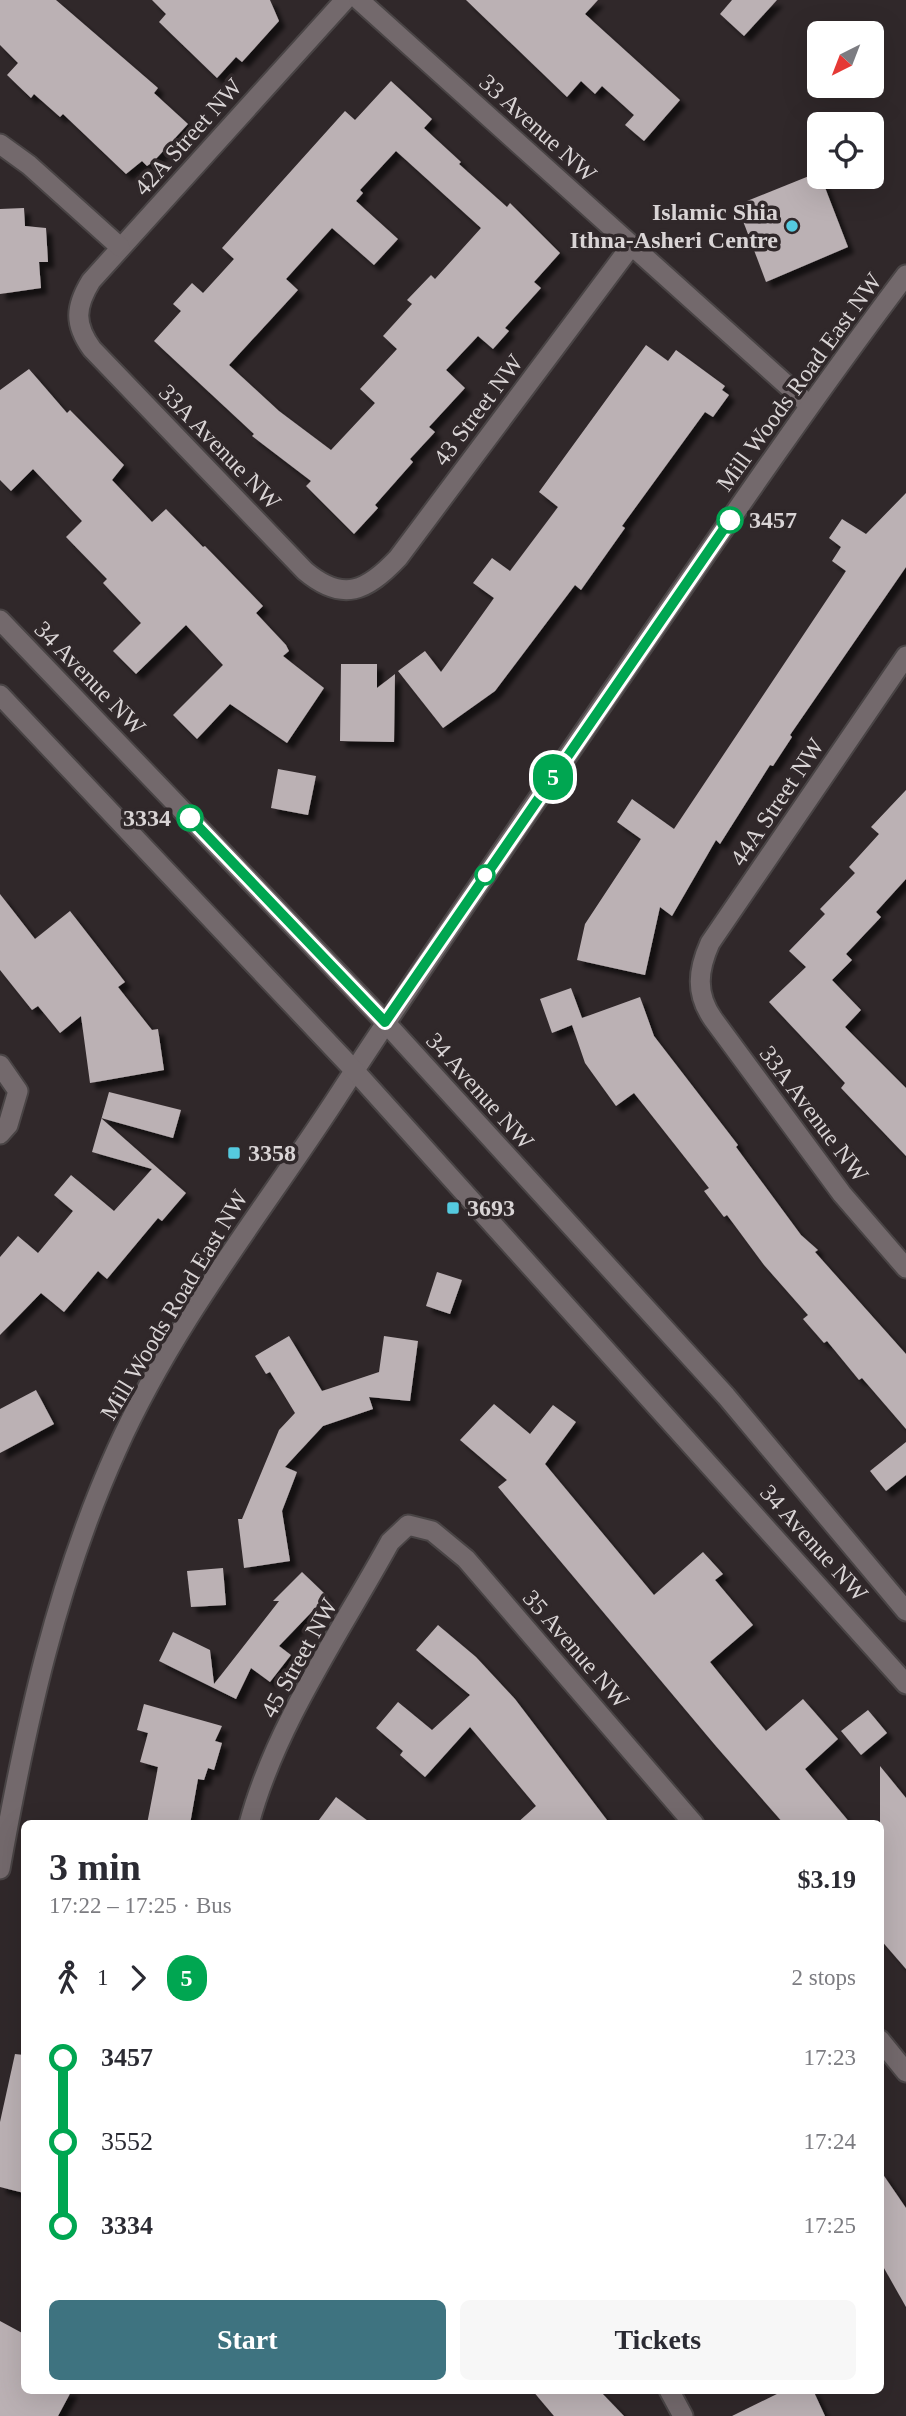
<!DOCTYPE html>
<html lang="en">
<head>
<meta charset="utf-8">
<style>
	:root { --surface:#fff; --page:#f7f7f7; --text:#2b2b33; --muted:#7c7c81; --accent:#3e7380 }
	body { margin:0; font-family:Georgia,serif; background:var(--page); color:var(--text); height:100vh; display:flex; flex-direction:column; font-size:26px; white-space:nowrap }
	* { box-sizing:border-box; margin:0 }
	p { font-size:23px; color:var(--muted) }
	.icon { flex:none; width:38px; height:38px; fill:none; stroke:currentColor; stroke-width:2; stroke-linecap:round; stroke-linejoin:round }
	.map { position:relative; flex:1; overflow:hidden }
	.details { position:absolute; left:21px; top:1820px; width:863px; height:574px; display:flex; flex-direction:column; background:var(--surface); border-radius:10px; box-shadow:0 7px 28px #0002 }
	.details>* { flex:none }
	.badge { padding:0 14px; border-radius:23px; font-size:24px; line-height:46px }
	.needle { width:46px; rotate:222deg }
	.buttons { position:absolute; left:807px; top:21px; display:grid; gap:14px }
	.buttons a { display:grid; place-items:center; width:77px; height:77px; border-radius:10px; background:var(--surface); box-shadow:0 7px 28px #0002; font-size:35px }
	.map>.badge { position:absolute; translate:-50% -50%; box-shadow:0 0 0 4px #fff }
	.legs { display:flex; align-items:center; gap:10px; height:77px; padding:0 28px; font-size:23px }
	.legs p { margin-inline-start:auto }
	.overview { display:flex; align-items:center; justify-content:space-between; height:119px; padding:0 28px }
	h1 { font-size:38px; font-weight:800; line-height:52px }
	.button { display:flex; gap:14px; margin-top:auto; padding:14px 28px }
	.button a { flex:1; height:80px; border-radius:10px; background:var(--accent); color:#fff; font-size:28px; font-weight:800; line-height:80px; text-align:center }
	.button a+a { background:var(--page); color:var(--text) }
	ul { padding:0 28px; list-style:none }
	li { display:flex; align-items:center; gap:24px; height:84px; font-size:26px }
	li i { display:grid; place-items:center; width:10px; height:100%; margin:0 9px; background:currentColor }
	li i::after { content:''; width:18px; height:18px; margin:-9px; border:5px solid; border-radius:50%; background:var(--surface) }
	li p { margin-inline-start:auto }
	li:first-child i { background:linear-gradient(#0000 50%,currentColor 0) }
	li:last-child i { background:linear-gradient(currentColor 50%,#0000 0) }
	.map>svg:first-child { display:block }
	.building { fill:#bbb1b4; fill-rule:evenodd; filter:url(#shadow) }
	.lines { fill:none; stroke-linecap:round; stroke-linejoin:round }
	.minor-casing { stroke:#494445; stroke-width:23 }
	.tertiary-casing { stroke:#494445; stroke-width:23 }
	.secondary-casing { stroke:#494445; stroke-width:23 }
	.minor { stroke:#73696c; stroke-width:19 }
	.tertiary { stroke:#73696c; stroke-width:19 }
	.secondary { stroke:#73696c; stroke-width:19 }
	.line-1-casing { stroke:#fff; stroke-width:16 }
	.line-1 { stroke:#00a651; stroke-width:10 }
	.poi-dot { fill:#55cadf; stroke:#30282a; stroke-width:2.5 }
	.stop-1-dot { fill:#fff; stroke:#00a651; stroke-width:3.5 }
	.labels { text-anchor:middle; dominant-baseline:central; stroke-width:7; stroke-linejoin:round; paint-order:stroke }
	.street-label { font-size:24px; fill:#d9d4d5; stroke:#30282a }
	.poi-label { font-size:24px; font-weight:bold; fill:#d9d4d5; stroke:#30282a; text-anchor:start }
	.stop-label { font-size:24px; font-weight:bold; fill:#d9d4d5; stroke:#30282a; text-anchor:start }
</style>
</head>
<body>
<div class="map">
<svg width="906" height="2416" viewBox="0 0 906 2416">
	<defs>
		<filter id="shadow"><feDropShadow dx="6" dy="6" stdDeviation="2" flood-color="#0009"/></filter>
	</defs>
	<rect width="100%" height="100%" fill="#30282a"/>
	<!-- building -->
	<g class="building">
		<polygon points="0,0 56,0 158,88 154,93 188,124 154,161 147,166 142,161 126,174 63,114 60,117 34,94 31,98 7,75 18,63 0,45"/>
		<polygon points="152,0 270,0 279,21 242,62 236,57 217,78 159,22 166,14"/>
		<polygon points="466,0 598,0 585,14 680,100 644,141 625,125 634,115 602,86 595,94 581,81 567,97"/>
		<polygon points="732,0 777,0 744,36 720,14"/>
		<path d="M391,81L432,119L424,128L461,162L459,164L507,207L510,203L560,253L534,282L541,288L505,328L509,331L493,349L478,336L446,370L465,388L429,427L435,432L410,459L413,462L375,505L378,508L354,534L306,486L311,481L252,436L254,434L154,341L181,311L173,304L192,283L203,293L234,259L222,248L345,111L355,120ZM396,151L481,228L435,279L431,275L407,300L412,304L383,336L397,349L360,389L375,403L331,450L279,411L229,365L298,290L286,279L332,228L374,265L398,239L356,201L363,193L360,190Z"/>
		<polygon points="819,172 848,247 766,282 737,205"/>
		<polygon points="24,208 25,226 46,228 48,262 39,262 41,288 0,294 0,209"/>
		<polygon points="646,345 668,361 676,350 725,386 722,390 729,395 713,417 705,412 622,526 625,528 581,590 575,585 495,691 443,728 398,671 425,651 441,672 494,598 473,583 492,558 510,571 558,507 539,492"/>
		<polygon points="29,369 67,413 70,410 124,465 112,480 152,522 166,509 203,547 205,546 263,606 256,613 286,645 289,651 283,656 324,688 287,743 230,704 197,739 173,715 223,665 186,625 136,674 113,651 141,623 103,583 107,579 66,537 82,521 33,469 11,491 0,480 0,390"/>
		<polygon points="906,493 906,567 790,735 792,737 773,766 770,765 720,844 716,840 672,916 660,907 645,975 577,960 585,924 641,839 617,822 632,799 674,829 846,571 832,561 841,547 829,538 842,519 866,534"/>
		<polygon points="341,664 377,664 377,688 395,674 394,742 340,741"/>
		<polygon points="278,769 316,776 308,815 271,808"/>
		<polygon points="906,790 906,879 876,912 881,917 846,954 852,960 832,980 861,1010 845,1027 906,1088 906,1156 841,1088 845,1083 769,1002 806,967 789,951 825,914 820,909 855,873 849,867 879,834 871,827"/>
		<polygon points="0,894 35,939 70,911 125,982 118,987 152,1030 158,1029 164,1070 90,1083 81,1016 60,1033 38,1006 32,1010 0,970"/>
		<polygon points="571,988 582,1018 640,997 654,1036 738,1145 736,1147 801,1235 818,1250 815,1252 906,1354 906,1429 862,1378 859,1380 827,1341 824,1343 803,1319 808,1315 764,1265 727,1215 724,1217 704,1191 709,1188 634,1093 616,1106 585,1063 572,1025 552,1033 540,999"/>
		<polygon points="109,1092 181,1110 173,1138 101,1118 186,1193 162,1221 158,1218 107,1279 98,1271 64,1312 41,1293 0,1335 0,1257 18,1236 38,1253 73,1211 54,1195 71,1175 114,1211 152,1169 92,1152"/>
		<polygon points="437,1272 462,1280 450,1314 426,1306"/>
		<polygon points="289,1336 322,1391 379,1372 384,1336 418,1341 410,1401 369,1397 373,1409 323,1426 285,1467 297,1472 282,1511 290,1561 244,1568 238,1519 242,1519 279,1430 295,1413 270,1372 266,1374 255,1356"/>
		<polygon points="36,1390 54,1424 0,1453 0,1409"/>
		<polygon points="494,1404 530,1434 553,1405 576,1422 545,1464 654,1595 703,1552 723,1574 715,1580 753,1625 710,1662 766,1731 803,1699 838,1739 805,1769 851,1824 784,1824 715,1745 498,1487 507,1480 460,1440"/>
		<polygon points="906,1442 906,1475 886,1491 870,1471"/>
		<polygon points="223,1568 226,1605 191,1607 187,1571"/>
		<polygon points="302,1572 327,1596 279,1646 291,1655 270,1682 251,1668 236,1699 159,1661 173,1632 210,1650 214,1684 279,1601 273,1601"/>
		<polygon points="438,1625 476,1657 515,1699 610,1824 516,1824 536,1806 470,1727 425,1777 400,1755 403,1751 376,1728 398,1702 432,1730 470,1695 416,1650"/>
		<polygon points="144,1704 222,1726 215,1741 222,1743 214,1770 208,1768 204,1780 198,1779 190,1824 147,1824 158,1767 140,1762 148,1733 137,1730"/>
		<polygon points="868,1710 887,1733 861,1755 841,1731"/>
		<polygon points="880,1766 906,1798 906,1969 880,1939"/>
		<polygon points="336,1797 372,1824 316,1824"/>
		<polygon points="15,2054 24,2055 24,2193 0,2187 0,2122"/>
		<polygon points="880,2170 906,2208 906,2307 880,2261"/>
		<polygon points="0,2321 24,2334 24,2390 72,2390 58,2416 0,2416"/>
		<polygon points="532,2390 599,2390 624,2416 554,2416"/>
		<polygon points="785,2390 813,2390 825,2416 732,2416"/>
	</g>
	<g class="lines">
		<!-- minor casing -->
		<g class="minor-casing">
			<g id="minor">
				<path d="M345,0L91,281C75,307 74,324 92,349L305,571C343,603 367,591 398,558L631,246"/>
				<polyline points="359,0 809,405"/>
				<polyline points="0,144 29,165 120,247"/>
				<path d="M906,656L710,943C698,970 695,993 713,1019L842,1194L906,1268"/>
				<polyline points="0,1065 18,1091 8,1125 0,1134"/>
				<path d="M249,1824C275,1726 341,1631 390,1542L408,1525L432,1531L466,1559L694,1824"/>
				<polyline points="880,2040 906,2072"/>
				<polyline points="669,2390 683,2416"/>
			</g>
		</g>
		<!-- tertiary casing -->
		<g class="tertiary-casing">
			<path id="tertiary" d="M0,1869C26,1724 56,1584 117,1449C173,1324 260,1215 334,1102C422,966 514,834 605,701C704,558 801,414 906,275"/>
		</g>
		<!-- secondary casing -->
		<g class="secondary-casing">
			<g id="secondary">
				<polyline points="0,620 385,1022 726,1396 906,1611"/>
				<polyline points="0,695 354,1070 906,1684"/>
			</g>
		</g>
		<!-- minor -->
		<use href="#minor" class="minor"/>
		<!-- tertiary -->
		<use href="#tertiary" class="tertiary"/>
		<!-- secondary -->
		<use href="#secondary" class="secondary"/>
	</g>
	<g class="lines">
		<!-- line-1 casing -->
		<g class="line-1-casing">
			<polyline id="line-1" points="190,818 385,1022 730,520"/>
		</g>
		<!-- line-1 -->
		<use href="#line-1" class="line-1"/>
	</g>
	<!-- markers -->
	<g class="poi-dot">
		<circle cx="792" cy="226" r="7"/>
		<rect x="227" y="1146" width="14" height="14" rx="3.5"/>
		<rect x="446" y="1201" width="14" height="14" rx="3.5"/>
	</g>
	<g class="stop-1-dot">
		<circle cx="730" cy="520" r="12"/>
		<circle cx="190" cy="818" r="12"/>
		<circle cx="485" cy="875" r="9"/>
	</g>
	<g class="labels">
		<!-- street labels -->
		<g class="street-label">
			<text transform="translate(538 128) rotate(42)">33 Avenue NW</text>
			<text transform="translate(188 137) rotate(-48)">42A Street NW</text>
			<text transform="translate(799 382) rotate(-54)">Mill Woods Road East NW</text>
			<text transform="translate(478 410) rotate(-53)">43 Street NW</text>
			<text transform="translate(220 447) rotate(46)">33A Avenue NW</text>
			<text transform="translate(90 678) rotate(46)">34 Avenue NW</text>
			<text transform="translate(777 802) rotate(-56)">44A Street NW</text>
			<text transform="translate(480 1091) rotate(48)">34 Avenue NW</text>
			<text transform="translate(814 1114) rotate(53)">33A Avenue NW</text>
			<text transform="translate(174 1305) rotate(-59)">Mill Woods Road East NW</text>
			<text transform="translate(814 1543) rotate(48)">34 Avenue NW</text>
			<text transform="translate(576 1649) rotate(49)">35 Avenue NW</text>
			<text transform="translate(299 1658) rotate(-61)">45 Street NW</text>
		</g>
		<!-- poi labels -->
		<g class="poi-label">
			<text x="778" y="212" text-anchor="end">Islamic Shia<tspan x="778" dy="28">Ithna-Asheri Centre</tspan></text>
			<text x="248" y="1153">3358</text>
			<text x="467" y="1208">3693</text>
		</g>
		<!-- stop labels -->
		<g class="stop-label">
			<text x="749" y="520">3457</text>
			<text x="171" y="818" text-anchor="end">3334</text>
		</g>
	</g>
</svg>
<div class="buttons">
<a><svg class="needle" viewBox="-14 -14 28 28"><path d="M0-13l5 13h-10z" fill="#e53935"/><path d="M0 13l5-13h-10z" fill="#7c7c81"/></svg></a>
<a><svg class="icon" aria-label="locate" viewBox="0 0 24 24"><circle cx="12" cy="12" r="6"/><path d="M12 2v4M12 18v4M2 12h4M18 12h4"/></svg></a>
</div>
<b class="badge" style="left:553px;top:777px;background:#00a651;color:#fff">5</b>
<section class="details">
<div class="overview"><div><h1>3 min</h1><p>17:22 – 17:25 · Bus</p></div><b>$3.19</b></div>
<div class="legs"><svg class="icon" aria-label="walk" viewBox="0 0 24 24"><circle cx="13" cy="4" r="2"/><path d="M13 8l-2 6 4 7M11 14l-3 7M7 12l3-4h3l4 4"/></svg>1<svg class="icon" aria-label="forward" viewBox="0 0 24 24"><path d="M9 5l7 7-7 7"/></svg><b class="badge" style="background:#00a651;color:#fff">5</b><p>2 stops</p></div>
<ul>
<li><i style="color:#00a651"></i><b>3457</b><p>17:23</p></li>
<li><i style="color:#00a651"></i><span>3552</span><p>17:24</p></li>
<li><i style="color:#00a651"></i><b>3334</b><p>17:25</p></li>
</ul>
<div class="button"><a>Start</a><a>Tickets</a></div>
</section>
</div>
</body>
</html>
